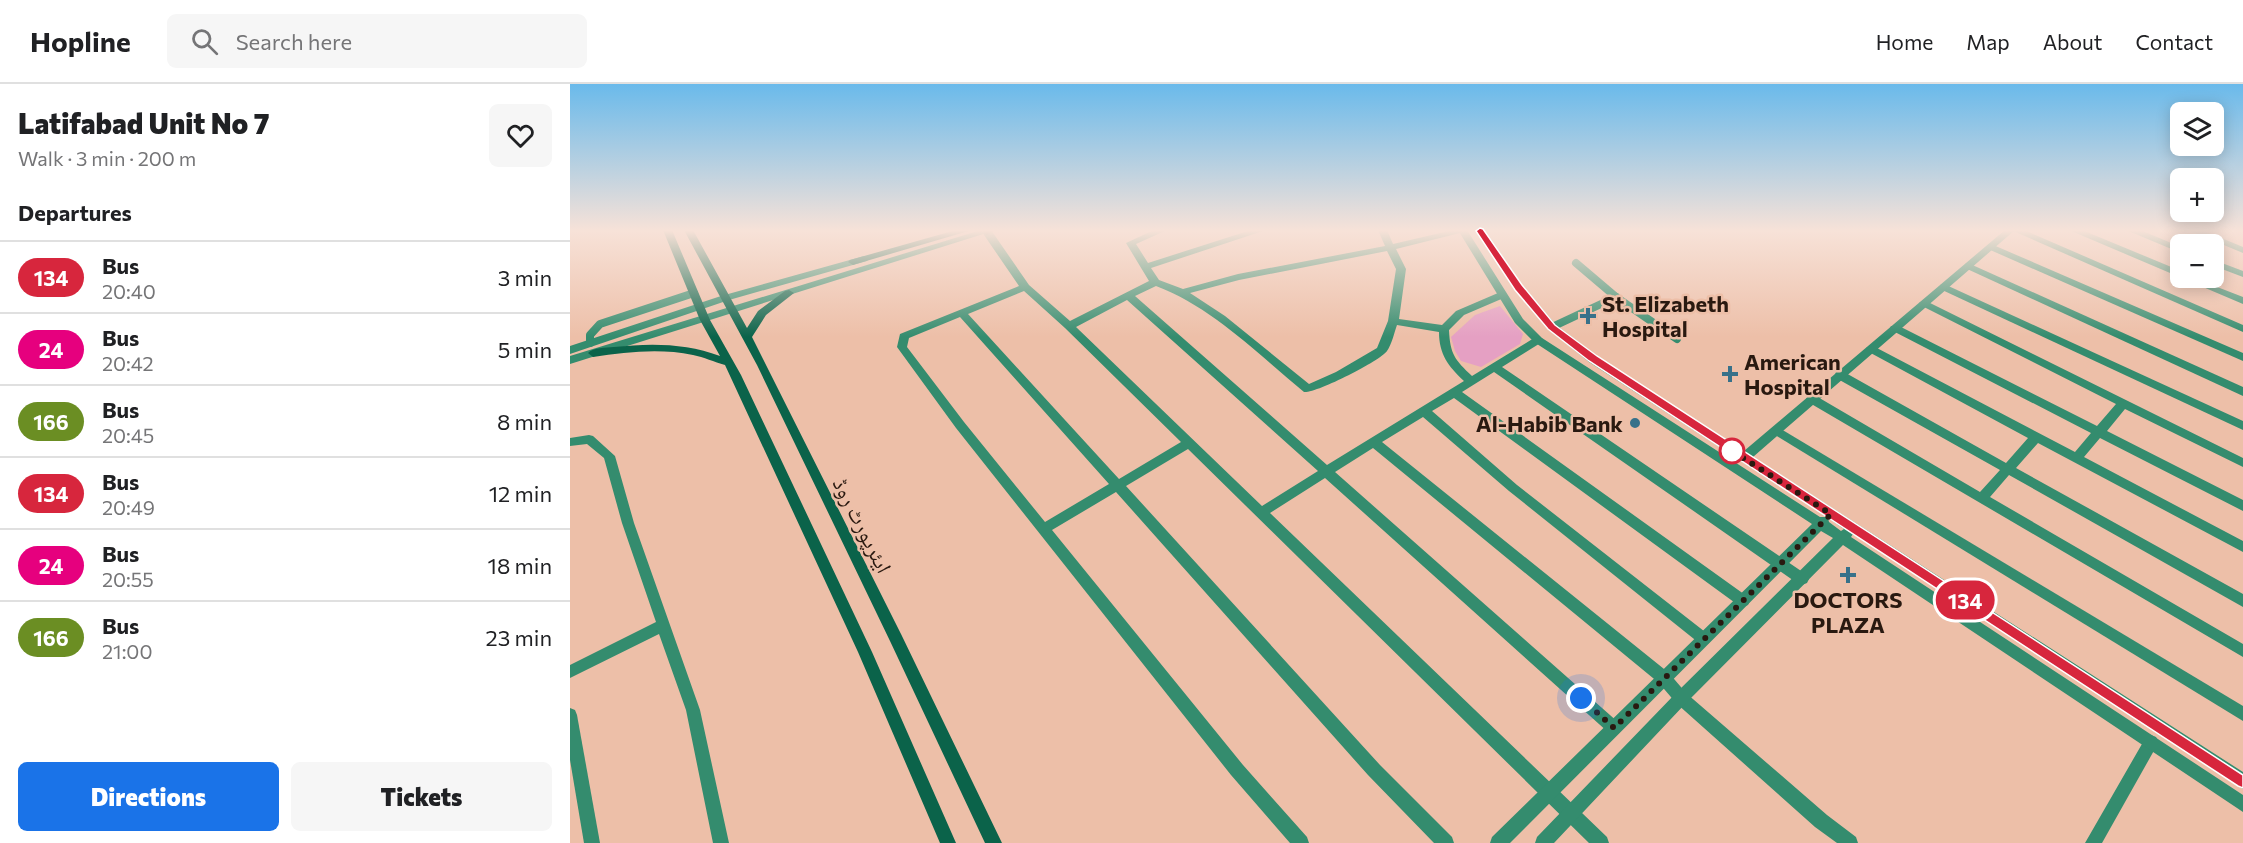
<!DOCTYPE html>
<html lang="en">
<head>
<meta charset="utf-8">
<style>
	:root { --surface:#fff; --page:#f6f6f6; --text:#202124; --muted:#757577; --line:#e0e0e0; --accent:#1a73e8 }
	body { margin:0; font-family:Commissioner,"Noto Naskh Arabic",sans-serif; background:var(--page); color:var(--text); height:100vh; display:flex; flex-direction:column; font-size:22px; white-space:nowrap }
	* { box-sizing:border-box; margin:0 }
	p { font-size:20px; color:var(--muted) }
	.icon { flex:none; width:33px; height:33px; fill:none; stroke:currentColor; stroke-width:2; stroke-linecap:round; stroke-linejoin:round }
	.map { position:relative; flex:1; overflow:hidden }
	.drawer { display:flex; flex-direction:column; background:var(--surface); width:570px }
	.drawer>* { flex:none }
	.badge { padding:0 12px; border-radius:20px; font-size:21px; line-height:39px }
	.buttons { position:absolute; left:1600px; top:18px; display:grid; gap:12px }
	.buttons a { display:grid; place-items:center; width:54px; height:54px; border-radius:9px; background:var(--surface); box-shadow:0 3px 15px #0003; font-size:30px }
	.you { position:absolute; width:30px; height:30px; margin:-15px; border:4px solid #fff; border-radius:50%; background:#1a73e8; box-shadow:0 0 0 9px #1a73e833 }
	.map>.badge { position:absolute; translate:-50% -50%; box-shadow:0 0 0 3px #fff }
	h2 { padding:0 18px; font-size:22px; line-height:54px }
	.round { display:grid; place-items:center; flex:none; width:63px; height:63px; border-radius:9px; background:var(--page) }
	.head { display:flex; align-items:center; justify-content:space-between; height:102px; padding:0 18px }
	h1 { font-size:28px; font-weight:800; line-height:45px }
	.primary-button { display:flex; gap:12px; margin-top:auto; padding:12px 18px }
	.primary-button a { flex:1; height:69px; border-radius:9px; background:var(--accent); color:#fff; font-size:24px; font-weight:800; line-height:69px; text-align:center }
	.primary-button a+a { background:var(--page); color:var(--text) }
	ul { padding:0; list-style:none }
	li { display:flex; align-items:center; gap:18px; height:72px; padding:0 18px; border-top:2px solid var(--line) }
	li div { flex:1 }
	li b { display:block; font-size:22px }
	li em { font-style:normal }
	li .badge { min-width:66px; font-weight:700; text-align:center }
	header { display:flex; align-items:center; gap:36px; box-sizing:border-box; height:84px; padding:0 30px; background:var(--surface); border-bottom:2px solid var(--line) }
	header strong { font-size:28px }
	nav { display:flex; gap:33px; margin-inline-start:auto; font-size:21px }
	.search { width:420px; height:54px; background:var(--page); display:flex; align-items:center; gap:15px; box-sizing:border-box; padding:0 21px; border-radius:9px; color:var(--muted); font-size:22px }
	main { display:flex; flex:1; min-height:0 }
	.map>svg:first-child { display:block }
	.green { fill:#e5a0c3 }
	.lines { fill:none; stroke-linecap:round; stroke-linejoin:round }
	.service { stroke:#348c6e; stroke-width:8 }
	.minor { fill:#348c6e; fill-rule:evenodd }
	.tertiary { fill:#348c6e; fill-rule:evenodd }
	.secondary { fill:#0b634a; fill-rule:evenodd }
	.line { fill:#d7263d; stroke:#fff; stroke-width:1.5 }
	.walk { stroke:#291910; stroke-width:6; stroke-dasharray:0 10.8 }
	.poi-dot { fill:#37718a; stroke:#edbfa8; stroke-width:2 }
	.stop-dot { fill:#fff; stroke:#d7263d; stroke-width:3 }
	.labels { text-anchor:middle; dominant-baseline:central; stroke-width:5; stroke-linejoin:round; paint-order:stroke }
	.poi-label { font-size:22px; font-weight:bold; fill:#291910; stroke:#edbfa8; text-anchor:start }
	.street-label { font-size:22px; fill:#291910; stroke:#edbfa8 }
</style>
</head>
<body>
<header>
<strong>Hopline</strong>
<div class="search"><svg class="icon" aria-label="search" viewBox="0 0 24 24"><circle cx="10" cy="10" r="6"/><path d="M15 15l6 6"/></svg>Search here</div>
<nav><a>Home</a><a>Map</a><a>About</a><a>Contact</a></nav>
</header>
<main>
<section class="drawer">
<div class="head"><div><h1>Latifabad Unit No 7</h1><p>Walk · 3 min · 200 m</p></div><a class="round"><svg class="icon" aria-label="heart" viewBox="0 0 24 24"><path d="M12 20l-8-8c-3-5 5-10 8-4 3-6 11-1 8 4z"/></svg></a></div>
<h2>Departures</h2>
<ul>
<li><span class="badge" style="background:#d7263d;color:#fff">134</span><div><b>Bus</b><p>20:40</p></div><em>3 min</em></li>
<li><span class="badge" style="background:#e6007e;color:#fff">24</span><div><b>Bus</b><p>20:42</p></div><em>5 min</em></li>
<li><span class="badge" style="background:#6b8e23;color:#fff">166</span><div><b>Bus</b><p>20:45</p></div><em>8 min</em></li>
<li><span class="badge" style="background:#d7263d;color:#fff">134</span><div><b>Bus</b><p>20:49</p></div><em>12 min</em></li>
<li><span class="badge" style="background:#e6007e;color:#fff">24</span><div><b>Bus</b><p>20:55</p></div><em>18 min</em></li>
<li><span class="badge" style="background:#6b8e23;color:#fff">166</span><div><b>Bus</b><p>21:00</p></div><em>23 min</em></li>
</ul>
<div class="primary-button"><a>Directions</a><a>Tickets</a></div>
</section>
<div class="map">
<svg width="1673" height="759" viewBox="0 0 1673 759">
	<rect width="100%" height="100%" fill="#edbfa8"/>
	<!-- green -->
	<polygon class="green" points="930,222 953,250 950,260 911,283 891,277 885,267 881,253 905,231"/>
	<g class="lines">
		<!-- service -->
		<g class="service">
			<polyline points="1006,179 1046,213 1107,255"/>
			<polyline points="982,243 1046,213"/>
			<polyline points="20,259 20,251 30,240 124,209"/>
		</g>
		<!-- minor -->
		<g class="minor">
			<path d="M413,146H421L459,201L500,237L579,197L556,159L584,146H597L566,160L578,179L681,146H696L581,184L589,196L613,205L668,190L815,162L808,146H817L823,160L883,146H902L826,165L836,185L829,235L872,241L886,227L928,209H936V213L894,231L879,246C880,270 885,276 902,292L964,254H972L973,256L972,258L932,283L1237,491L1239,495L1237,499L1232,501L1227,499L924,288L892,308L1178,513L1180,517L1178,521L1173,523L1168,521L884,314L862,327L947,401L1139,551L1141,555L1139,559L1134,561L1129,559L939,407L853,333L812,358L1099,589L1116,609L1257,731L1286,753L1288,759H1267L1245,743L1106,619L1089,599L803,364L765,388L1049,639L1052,644L1049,649L1044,651L1039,649L755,394L700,429L1037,753L1039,759H1019L618,365L556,402L810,681L882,753L884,759H864L798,691L546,408L482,446L673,681L737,753L739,759H720L661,691L386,344L327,263L330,250L449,202L412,148ZM817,167L826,185L818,237L807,264L766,288L739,300L655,232L620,209L669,196ZM586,202C642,223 688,270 734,308C745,310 810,277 817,267C822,260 824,249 827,241L869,248C869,270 878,282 894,297L757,381L565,212ZM454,207L495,244L611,358L549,395L398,230ZM557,216L748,387L692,422L506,243ZM390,233L539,400L475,438L394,338L337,263L339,254Z"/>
			<polygon points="1441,146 1454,146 1673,241 1673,248"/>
			<polygon points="1499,146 1512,146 1611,187 1611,194 1624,194 1673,213 1673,220"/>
			<polygon points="1618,146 1632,146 1673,163 1673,169"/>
			<polygon points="1421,160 1673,269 1673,277 1418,165 1418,161"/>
			<polygon points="1398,179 1673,303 1673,312 1395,184 1395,180"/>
			<polygon points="1374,200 1673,337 1673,346 1370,205 1370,201"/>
			<polygon points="1354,216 1673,374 1673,383 1555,325 1537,347 1673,416 1673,427 1530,354 1514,373 1673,457 1673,468 1468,359 1446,384 1673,510 1673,523 1439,391 1420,413 1673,560 1673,573 1238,318 1236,315 1238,312 1246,312 1410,408 1430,386 1266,294 1265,291 1266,288 1274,288 1436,379 1458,354 1297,267 1296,265 1297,263 1305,263 1505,368 1521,349 1321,246 1320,244 1321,242 1329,242 1527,342 1546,320 1350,221 1349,219"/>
			<polygon points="1206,342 1673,622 1673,637 1202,349 1200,346"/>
			<polygon points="19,351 23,352 45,372 64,439 130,626 159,759 143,759 116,626 89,550 0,594 0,581 86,538 52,439 34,374 17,360 0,362 0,354"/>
			<polygon points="0,624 5,626 7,631 30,759 14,759 0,676"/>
			<polygon points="1581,651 1586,653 1589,658 1586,663 1532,759 1515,759 1576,653"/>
		</g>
		<!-- tertiary -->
		<g class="tertiary">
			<polygon points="411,146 426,146 0,280 0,272"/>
			<path d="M888,146H897L953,235L972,254L1250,433H1257L1019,278L978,245L944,205L906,146H915L952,201L986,241L1027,272L1174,367L1435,146H1445L1183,373L1673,688V705L1283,450L1281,453L1673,711V728L1273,461L1116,619L984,759H965L967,753L1106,609L1263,454L1251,447L940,759H920L922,753L1242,440L964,258L945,239ZM1258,434L1274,445L1271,447L1259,438Z"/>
			<polygon points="1556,146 1570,146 1611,163 1611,169"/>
			<polygon points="294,172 299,175 297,177 159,216 0,270 0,262 151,212"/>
			<polygon points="1644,176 1673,187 1673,193 1644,182"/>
		</g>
		<!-- secondary -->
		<g class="secondary">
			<path d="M93,146H102L140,236L171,291L302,568L386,759H370L288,568L155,281C144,278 134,273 123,271C90,264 56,268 23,273L18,269C24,263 35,264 44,263C80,259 116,259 150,272L130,236Z"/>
			<polygon points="114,146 123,146 177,244 188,227 215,207 219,206 224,209 196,231 182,253 331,550 432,759 415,759 320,557 187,281"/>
			<polygon points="386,146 402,146 286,180 283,181 278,178 280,176"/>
			<polygon points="413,146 425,146 417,151 414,150"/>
		</g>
	</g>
	<!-- sky -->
	<linearGradient id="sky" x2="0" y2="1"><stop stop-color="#6abaeb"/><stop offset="0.58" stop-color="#f7e2d8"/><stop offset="1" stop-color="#f7e2d8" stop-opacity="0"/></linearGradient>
	<rect width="1673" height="253" fill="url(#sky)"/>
	<!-- line -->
	<polygon class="line" points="910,144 913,145 952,201 985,241 1027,272 1673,691 1673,704 1668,702 1019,277 978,245 945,206 906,147"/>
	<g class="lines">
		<!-- walk -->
		<polyline class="walk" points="1011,614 1044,644 1261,430 1153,361 1162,367"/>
	</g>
	<!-- markers -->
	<g class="poi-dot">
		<path d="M1015 223h6v6h6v6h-6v6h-6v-6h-6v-6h6z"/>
		<path d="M1157 281h6v6h6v6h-6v6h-6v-6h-6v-6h6z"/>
		<circle cx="1065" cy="339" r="6"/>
		<path d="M1275 482h6v6h6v6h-6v6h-6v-6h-6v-6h6z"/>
	</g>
	<circle class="stop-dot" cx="1162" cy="367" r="12"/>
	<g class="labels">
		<!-- poi labels -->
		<g class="poi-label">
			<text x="1032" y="219">St. Elizabeth<tspan x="1032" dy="25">Hospital</tspan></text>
			<text x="1174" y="277">American<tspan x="1174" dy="25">Hospital</tspan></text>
			<text x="1053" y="339" text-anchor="end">Al-Habib Bank</text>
			<text x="1278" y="515" text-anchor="middle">DOCTORS<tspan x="1278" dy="25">PLAZA</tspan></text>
		</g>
		<!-- street labels -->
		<g class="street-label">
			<text transform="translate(293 441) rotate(63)">ایئرپورٹ روڈ</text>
		</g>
	</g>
</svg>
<div class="buttons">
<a><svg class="icon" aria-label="layers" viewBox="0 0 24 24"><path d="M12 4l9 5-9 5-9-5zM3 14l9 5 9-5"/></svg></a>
<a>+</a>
<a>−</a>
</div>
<div class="you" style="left:1011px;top:614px"></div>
<b class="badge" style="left:1395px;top:516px;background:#d7263d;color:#fff">134</b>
</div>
</main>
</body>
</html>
